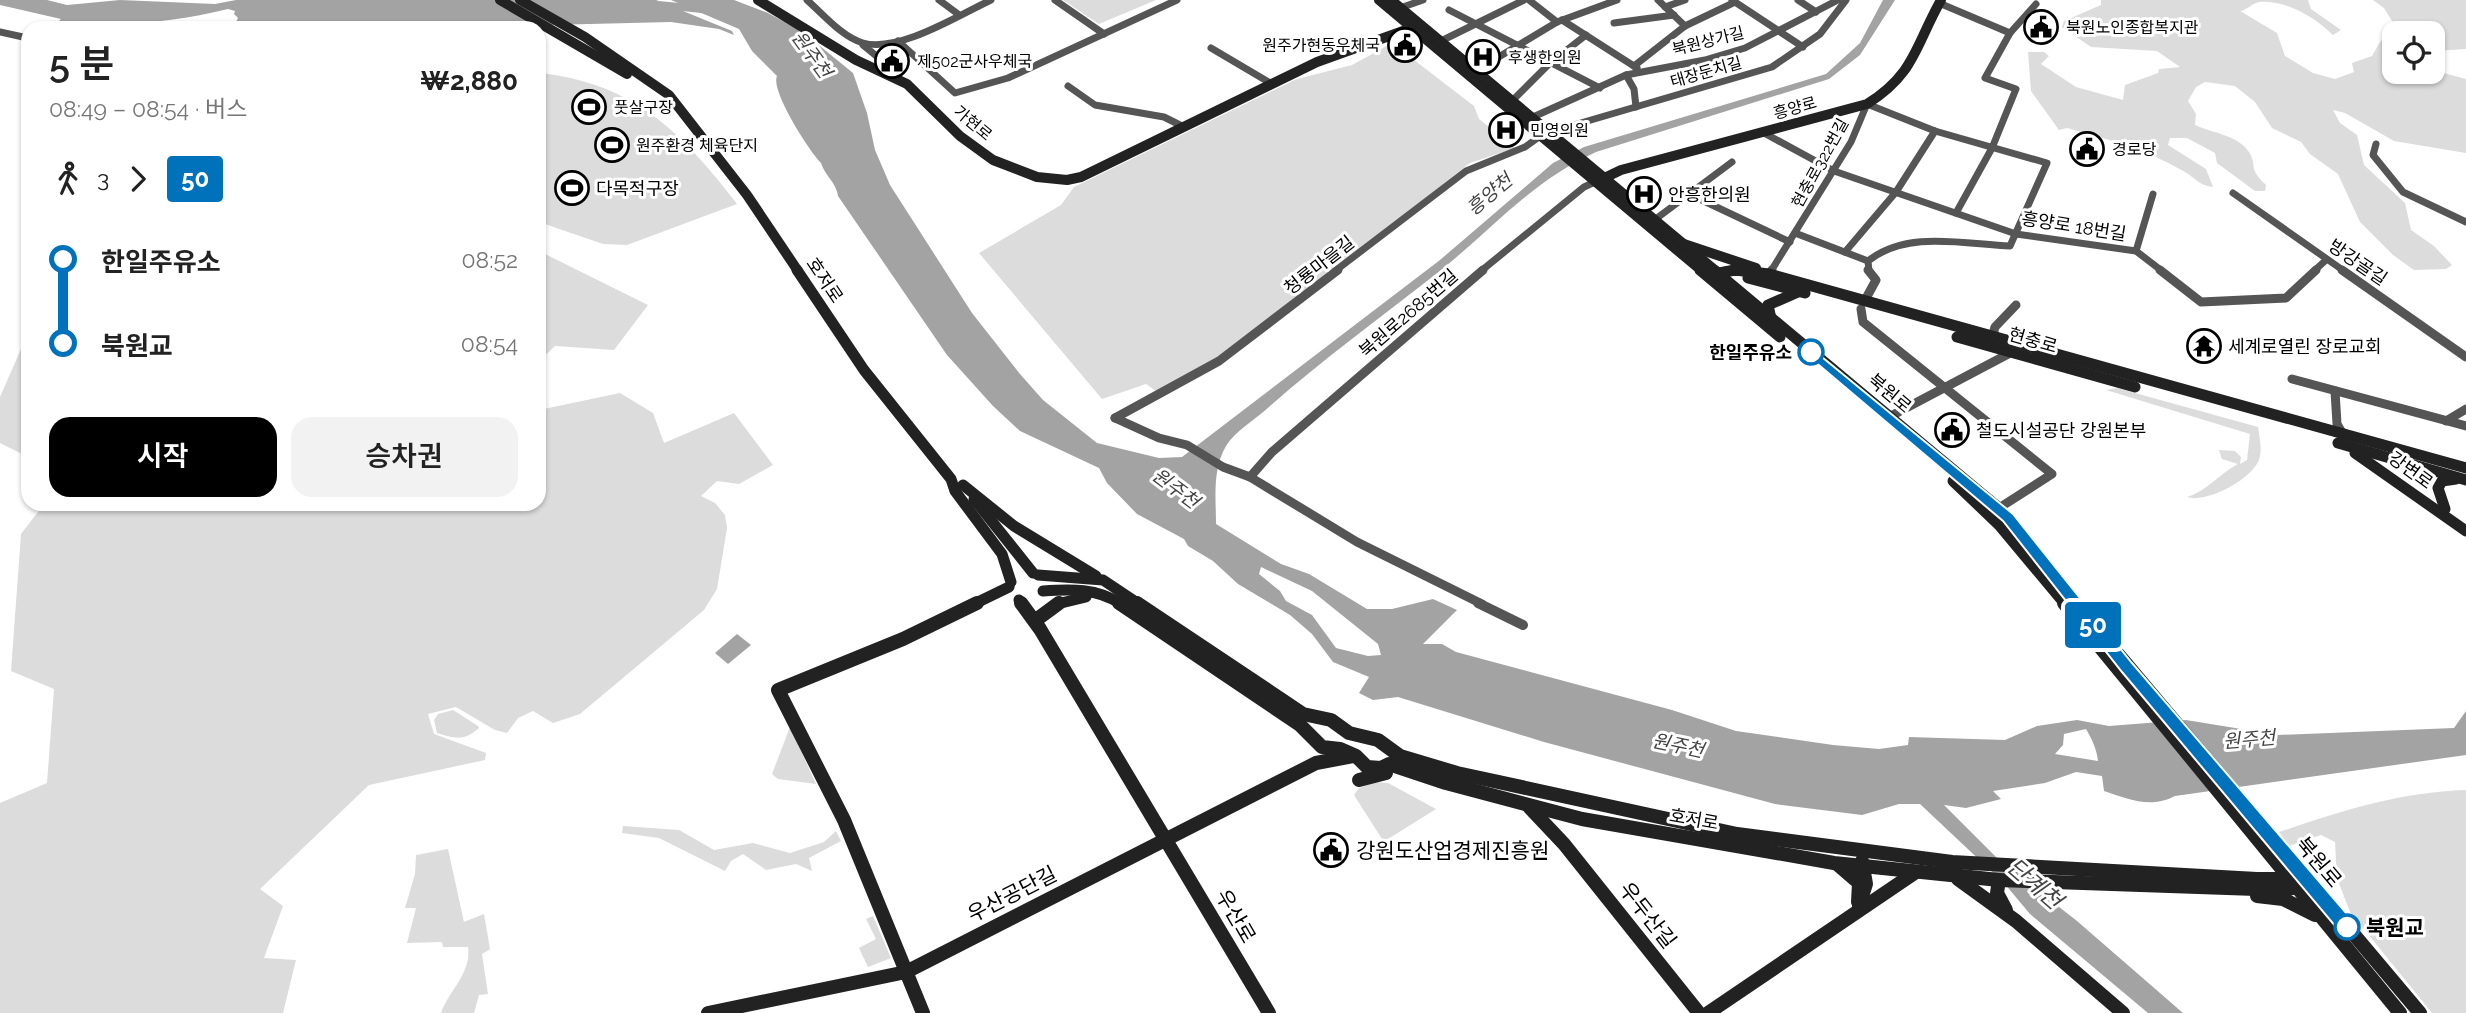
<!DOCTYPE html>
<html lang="ko">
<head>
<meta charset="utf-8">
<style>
	:root { --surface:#fff; --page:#f2f2f2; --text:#222; --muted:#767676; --accent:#000 }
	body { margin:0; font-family:Raleway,"Noto Sans KR",sans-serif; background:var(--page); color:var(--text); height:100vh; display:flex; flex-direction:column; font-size:26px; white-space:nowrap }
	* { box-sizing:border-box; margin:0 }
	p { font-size:23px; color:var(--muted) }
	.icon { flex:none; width:38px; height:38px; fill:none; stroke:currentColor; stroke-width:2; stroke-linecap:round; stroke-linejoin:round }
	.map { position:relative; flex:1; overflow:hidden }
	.drawer { position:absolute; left:21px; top:21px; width:525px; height:490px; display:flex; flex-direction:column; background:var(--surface); border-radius:21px; box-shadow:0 2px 5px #0004 }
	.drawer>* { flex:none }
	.badge { padding:0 14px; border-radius:5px; font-size:24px; line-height:46px }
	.fabs { position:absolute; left:2382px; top:21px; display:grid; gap:14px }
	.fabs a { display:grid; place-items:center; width:63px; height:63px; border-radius:14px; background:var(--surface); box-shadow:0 2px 5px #0004; font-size:35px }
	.map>.badge { position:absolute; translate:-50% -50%; box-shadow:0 0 0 4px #fff }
	.legs { display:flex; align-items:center; gap:10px; height:77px; padding:0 28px; font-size:23px }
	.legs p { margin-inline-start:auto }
	.head { display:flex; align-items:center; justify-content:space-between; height:119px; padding:0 28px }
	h1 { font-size:38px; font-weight:600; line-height:52px }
	.cta { display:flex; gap:14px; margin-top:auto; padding:14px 28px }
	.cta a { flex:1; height:80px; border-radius:21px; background:var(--accent); color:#fff; font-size:28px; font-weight:600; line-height:80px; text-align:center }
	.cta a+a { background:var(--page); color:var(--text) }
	ul { padding:0 28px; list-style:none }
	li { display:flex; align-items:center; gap:24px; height:84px; font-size:26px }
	li i { display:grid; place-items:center; width:10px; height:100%; margin:0 9px; background:currentColor }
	li i::after { content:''; width:18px; height:18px; margin:-9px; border:5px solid; border-radius:50%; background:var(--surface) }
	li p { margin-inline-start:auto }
	li:first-child i { background:linear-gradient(#0000 50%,currentColor 0) }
	li:last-child i { background:linear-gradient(currentColor 50%,#0000 0) }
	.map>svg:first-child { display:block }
	.green { fill:#dcdcdc }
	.water { fill:#a3a3a3; fill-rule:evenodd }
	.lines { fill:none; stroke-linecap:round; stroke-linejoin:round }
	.river { fill:#a3a3a3; fill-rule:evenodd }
	.street-far2 { stroke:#555; stroke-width:7 }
	.street-far1 { stroke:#555; stroke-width:9 }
	.street { stroke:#555; stroke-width:10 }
	.secondary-far2 { stroke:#222; stroke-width:10 }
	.secondary-far1 { stroke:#222; stroke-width:11 }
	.secondary { stroke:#222; stroke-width:14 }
	.line-1 { fill:#0072bc; stroke:#fff; stroke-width:2 }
	.stop-1-dot { fill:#fff; stroke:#0072bc; stroke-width:3.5 }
	.labels { text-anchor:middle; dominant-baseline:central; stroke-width:6; stroke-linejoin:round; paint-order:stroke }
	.far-poi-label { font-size:16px; fill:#000; stroke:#fff; text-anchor:start }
	.far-street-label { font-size:16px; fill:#000; stroke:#fff }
	.poi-label { font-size:18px; fill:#000; stroke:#fff; text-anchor:start }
	.street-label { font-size:18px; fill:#000; stroke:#fff }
	.stop-label { font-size:18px; font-weight:bold; fill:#000; stroke:#fff; text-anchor:end }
	.water-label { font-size:19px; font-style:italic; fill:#444; stroke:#fff }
	.near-poi-label { font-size:21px; fill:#000; stroke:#fff; text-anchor:start }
	.near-street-label { font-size:21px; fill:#000; stroke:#fff }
	.near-stop-label { font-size:21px; font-weight:bold; fill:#000; stroke:#fff; text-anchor:start }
	.near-water-label { font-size:23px; font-style:italic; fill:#444; stroke:#fff }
</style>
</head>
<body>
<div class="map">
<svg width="2466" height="1013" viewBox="0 0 2466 1013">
	<rect width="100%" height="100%" fill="#fff"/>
	<!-- green -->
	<g class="green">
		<polygon points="1063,0 1156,0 1099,24"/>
		<path d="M2101,0H2308L2311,9L2341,30L2333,35C2314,17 2287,0 2259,2C2251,4 2247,10 2240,11L2277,33L2285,56L2313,73L2335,79L2354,72L2352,63L2372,56L2380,42L2397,29L2384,8L2373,0H2466V49L2433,51L2432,33H2394V72L2433,70L2466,79V153L2394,141L2345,113L2333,110L2340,123L2357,135L2364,165L2405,203L2411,230L2434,246L2452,265L2446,269L2414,270L2393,255L2360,222L2338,174L2310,154L2301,142L2272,128L2255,102L2235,86L2205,82L2196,87L2188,101L2196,114L2195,125C2212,133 2238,135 2249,152C2258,167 2247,167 2266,185L2265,191H2255L2217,163L2215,153L2187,138H2170L2168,145L2206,169L2213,187C2200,186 2195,178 2185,172C2148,150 2108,139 2067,128L2059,130L2031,91L2028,52H2044L2049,56L2041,64L2076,87L2123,100L2125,85L2158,73L2159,69L2180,67L2157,51L2091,47L2062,27L2064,21L2101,5Z"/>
		<polygon points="1392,43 1474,106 1479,119 1515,148 1470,163 1232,349 1156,391 1146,384 1102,399 979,253 1061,205 1074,187 1297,79 1352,65"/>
		<path d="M539,73C634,83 681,132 737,204L627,245L603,244L539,222Z"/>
		<polygon points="539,251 648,305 614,350 555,346 539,361"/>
		<polygon points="28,333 28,457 0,443 0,397"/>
		<path d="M2117,388L2258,427C2259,436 2262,447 2260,456C2257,477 2207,504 2187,497C2207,491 2219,474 2238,464L2222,459L2219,450L2235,451L2241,457L2240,464L2247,460L2250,434L2106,390Z"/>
		<polygon points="620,393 653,413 664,443 734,413 773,465 739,484 717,481 701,496 715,503 725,515 727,528 717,589 704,610 580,714 553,723 533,711 518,718 507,733 495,730 456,707 428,714 434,734 486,753 485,760 369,785 260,889 283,906 264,958 296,960 283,1013 0,1013 0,803 47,783 54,689 11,671 21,534 44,504 539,504 539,410"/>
		<path d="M453,710L478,726L479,728C464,741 456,739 437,733L434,720L438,714Z"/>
		<polygon points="790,727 816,784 778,779 772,774"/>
		<polygon points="1376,782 1388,783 1436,809 1388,839 1382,839 1354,795 1359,788"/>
		<path d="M2466,790V1013H2432L2350,912L2337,878L2335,842L2321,835L2289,846L2279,832C2341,811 2400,792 2466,790Z"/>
		<polygon points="623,826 679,830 714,850 753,843 790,853 824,842 836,831 841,841 809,858 812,871 796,864 766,870 743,854 731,861 725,871 659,838 622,833"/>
		<path d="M448,849L464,922L484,914L490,949L482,954L488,994L479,995L474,1013H441C448,992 472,973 468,947H443L442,942L407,943L416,908H405L415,874L416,855Z"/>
		<polygon points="873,916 891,958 868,967 859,948 876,939 866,919"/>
	</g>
	<!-- water -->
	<g class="water">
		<path d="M0,0H47L67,5L120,0L215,4L236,0H656L732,31L734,35L719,29L671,22L429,28H233L238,18L234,14L235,11L228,9C175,22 122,27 68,21L58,28H52L61,19L0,5Z"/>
		<path d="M671,0H734L768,13L804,33L853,73L867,113L875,150L890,185L972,313L1020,374L1043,400L1097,443L1159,458L1182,457L1440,260L1553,163L1584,147L1826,74L1860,43L1883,0H1895L1860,55L1829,79L1596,152C1530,182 1492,230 1436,274C1380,318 1322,360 1269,407C1256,419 1235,431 1226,446C1212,470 1216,498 1216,524L1281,564L1309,574L1367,609H1392L1433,599L1457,610L1423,644H1442L1456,652L1672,710L1736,731L1833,745L1879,749L1908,745L1909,737L2005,740L2037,726L2077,720L2109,726L2186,720L2278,735L2454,728L2466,711V755L2175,796C2150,809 2128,799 2104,791L2102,776L2076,772L2045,783L1993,791L2001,799L1966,808L1944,805L1998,859L2077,921L2183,1013H2148L2030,914L2004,883L1920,804H1899L1862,815L1775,804L1544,742L1398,697L1373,700L1359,693L1369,677L1333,662L1312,634L1290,615L1238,584L1213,561L1188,546L1184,539L1137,514L1107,483L1099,468L1020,431L993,406L947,355L838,196C836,182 825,176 821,163C809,151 770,90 777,76L752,51L739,29ZM1261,567L1312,591L1378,644L1381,655L1368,656L1336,648L1312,615L1286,601L1280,591L1259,574ZM2086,729C2092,739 2097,750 2098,761L2055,754L2063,745L2064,734Z"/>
		<polygon points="737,634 751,645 728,664 715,653"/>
	</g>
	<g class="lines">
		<!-- river -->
		<polygon class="river" points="648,0 711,6 717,10 711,14 644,7 642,4"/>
		<!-- street-far2 -->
		<g class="street-far2">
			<path d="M807,0C823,14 842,37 863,43C899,53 959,15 991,0"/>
			<polyline points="939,0 958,14"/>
			<polyline points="1055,0 1104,34"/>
			<polyline points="1529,0 1557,22"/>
			<polyline points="1658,0 1685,26"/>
			<polyline points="1732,0 1803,47"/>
			<polyline points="1798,0 1816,12"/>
			<polyline points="1939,3 2010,33 1985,78 2016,89 1992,148 1956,213"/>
			<polyline points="1665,7 1685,0"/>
			<polyline points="1400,8 1423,0"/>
			<polyline points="1449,10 1600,88"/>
			<polyline points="1562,20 1637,68"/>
			<polyline points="1614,23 1674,15"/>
			<polyline points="0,32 23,37 28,44"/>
			<polyline points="2010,33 2036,4"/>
			<polyline points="898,41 955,93 1008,78 1177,0"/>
			<polyline points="1441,41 1524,0"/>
			<polyline points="863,45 885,63 893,76"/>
			<polyline points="1211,48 1272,84"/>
			<polyline points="1634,66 1685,26 1735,2"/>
			<polyline points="1477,70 1557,22 1617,0"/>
			<polyline points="1626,75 1634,89 1636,107"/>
			<polyline points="1068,86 1095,105 1164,117 1184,127"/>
			<polyline points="1512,101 1549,64 1586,35"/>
			<polyline points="1533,117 1626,75 1705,60 1745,48 1838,0"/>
			<polyline points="1550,132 1772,67 1820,34 1846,0"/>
			<polyline points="1764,133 1834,171 2016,234 2136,251 2162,271"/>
			<polyline points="2376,144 2373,155 2403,192 2466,222"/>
			<polyline points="2233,193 2344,271"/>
			<polyline points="1689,194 1790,242"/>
			<polyline points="1653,221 1732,162"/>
			<polyline points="1795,233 1868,261"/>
			<polyline points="2136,251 2153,194"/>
			<polyline points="1845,252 1896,192 1935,131"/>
			<polyline points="1335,271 1466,171 1525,147 1539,137"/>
			<polyline points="1481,271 1584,187 1595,182"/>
			<path d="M1771,271L1851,142L1867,104L1935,131L2047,163L2010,246C1963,244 1907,230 1868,261L1869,271"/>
			<polyline points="2314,271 2326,260"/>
		</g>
		<!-- street-far1 -->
		<g class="street-far1">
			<polyline points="2160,270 2201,302 2286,298 2316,270"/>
			<polyline points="2342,270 2466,357"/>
			<polyline points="1769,274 1772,270"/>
			<polyline points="1864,302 1876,280 1868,270"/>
			<polyline points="1861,309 1863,322 2052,474 1999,508"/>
			<polyline points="1992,338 1995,327 2016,305"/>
			<polyline points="2292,379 2466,426"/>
			<polyline points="2335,391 2337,424 2344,436"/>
			<polyline points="1889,417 2012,352"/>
			<polyline points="1115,418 1219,361 1338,270"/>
			<polyline points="1115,418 1159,438 1187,445 1223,467 1250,477 1357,542 1482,604"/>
			<polyline points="2446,421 2466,409"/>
			<polyline points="1250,477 1272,452 1483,270"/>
		</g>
		<!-- street -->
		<polyline class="street" points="1478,603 1523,625"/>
		<!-- secondary-far2 -->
		<g class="secondary-far2">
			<polyline points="500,0 627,74"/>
			<polyline points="520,0 585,37 669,95 747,195 798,271"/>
			<polyline points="758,0 856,60 907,84 960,136 993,160 1037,177 1067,180 1081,177 1317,62 1417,26"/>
			<polyline points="1379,0 1702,271"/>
			<polyline points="1391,0 1716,271"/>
			<path d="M1598,181L1621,170L1867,104C1915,74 1915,46 1941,0"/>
			<polyline points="1684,244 1756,268"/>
			<polyline points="1727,271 1747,271"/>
		</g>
		<!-- secondary-far1 -->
		<g class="secondary-far1">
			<polyline points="797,270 864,370 951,479 955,491 1002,554 1011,582"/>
			<polyline points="1700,270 1780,337"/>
			<polyline points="1714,270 1999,508 2076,604"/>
			<polyline points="1714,274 1735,270 1769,274 2466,468"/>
			<polyline points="1748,278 1805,293"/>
			<polyline points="1771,319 1768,305 1798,292"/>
			<polyline points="1957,337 2135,387"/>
			<polyline points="2338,443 2466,480"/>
			<polyline points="2355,453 2466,531"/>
			<polyline points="1953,481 1999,525 2065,604"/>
			<polyline points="963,485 1014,526 1096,576"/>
			<polyline points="974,499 1033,573"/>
			<polyline points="2445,509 2438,488 2442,481 2456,479"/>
			<polyline points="1038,575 1103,580 1139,604"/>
			<path d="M1043,591C1071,589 1097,588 1121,604"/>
			<polyline points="1019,600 1022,604"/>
			<polyline points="974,604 1009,587"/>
			<polyline points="1057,604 1086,597"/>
		</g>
		<!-- secondary -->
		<g class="secondary">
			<polyline points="1021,603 1040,629 1269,1013"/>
			<polyline points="1119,603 1300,725 1322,747 1340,749 1356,756 1367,767 1381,768 1389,764 1446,783 1582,819 1834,863 1999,880 2285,890 2303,885"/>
			<polyline points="1137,603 1303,714 1331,720 1349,733 1378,740 1400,756 1457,773 1737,834 1952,862 2257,879 2277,879 2293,874"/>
			<polyline points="2064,603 2400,1013"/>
			<polyline points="2075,603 2420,1013"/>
			<polyline points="1040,617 1059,603"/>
			<polyline points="1359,780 1386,773"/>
			<polyline points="1530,808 1564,844 1699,1013"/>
			<polyline points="1837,864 1859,883 1858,902"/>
			<polyline points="1958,879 2016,921 2123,1013"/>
			<polyline points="1999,880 1997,893 2006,910"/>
			<polyline points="2257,896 2283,899 2315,915"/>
			<polyline points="1859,906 1866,884 1862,861"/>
			<polyline points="708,1013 906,972 1316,763 1353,756"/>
			<polyline points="923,1013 844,820 778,690 903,639 977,603"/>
			<polyline points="1708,1013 1916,872"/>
		</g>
	</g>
	<!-- line-1 -->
	<polygon class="line-1" points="1811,348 2013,514 2132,663 2353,921 2355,927 2353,933 2341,933 2122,672 2003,521 1807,355 1807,349"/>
	<!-- icons -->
	<defs>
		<g id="civic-ring" transform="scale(1.75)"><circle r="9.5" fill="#fff" stroke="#000" stroke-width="1.5"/><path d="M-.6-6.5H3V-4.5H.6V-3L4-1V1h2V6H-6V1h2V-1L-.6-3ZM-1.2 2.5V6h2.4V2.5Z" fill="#000"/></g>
		<g id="hospital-ring" transform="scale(1.75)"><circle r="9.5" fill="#fff" stroke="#000" stroke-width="1.5"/><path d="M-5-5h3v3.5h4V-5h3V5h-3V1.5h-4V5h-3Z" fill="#000"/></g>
		<g id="stadium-ring" transform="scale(1.75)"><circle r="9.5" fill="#fff" stroke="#000" stroke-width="1.5"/><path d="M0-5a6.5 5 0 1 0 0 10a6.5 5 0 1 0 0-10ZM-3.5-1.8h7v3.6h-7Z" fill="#000"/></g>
		<g id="temple-ring" transform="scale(1.75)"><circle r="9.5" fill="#fff" stroke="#000" stroke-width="1.5"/><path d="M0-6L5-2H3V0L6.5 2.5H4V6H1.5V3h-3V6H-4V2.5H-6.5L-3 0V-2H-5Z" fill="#000"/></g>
	</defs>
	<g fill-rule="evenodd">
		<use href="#civic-ring" x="2041" y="27"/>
		<use href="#civic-ring" x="1405" y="45"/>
		<use href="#hospital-ring" x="1483" y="57"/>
		<use href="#civic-ring" x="892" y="61"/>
		<use href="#stadium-ring" x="589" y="107"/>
		<use href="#hospital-ring" x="1506" y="130"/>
		<use href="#stadium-ring" x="612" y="145"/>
		<use href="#civic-ring" x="2087" y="149"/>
		<use href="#stadium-ring" x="572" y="188"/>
		<use href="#hospital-ring" x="1644" y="194"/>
		<use href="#temple-ring" x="2204" y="346"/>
		<use href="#civic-ring" x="1952" y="430"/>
		<use href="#civic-ring" x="1331" y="850"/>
	</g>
	<!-- markers -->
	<g class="stop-1-dot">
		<circle cx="1811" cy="352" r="12"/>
		<circle cx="2347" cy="927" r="12"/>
	</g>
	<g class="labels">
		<!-- far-poi labels -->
		<g class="far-poi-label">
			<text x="2066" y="27">북원노인종합복지관</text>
			<text x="1380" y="45" text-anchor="end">원주가현동우체국</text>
			<text x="1508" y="57">후생한의원</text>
			<text x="917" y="61">제502군사우체국</text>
			<text x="614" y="107">풋살구장</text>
			<text x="1530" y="130">민영의원</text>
			<text x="636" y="145">원주환경 체육단지</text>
			<text x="2112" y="149">경로당</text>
		</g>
		<!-- far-street labels -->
		<g class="far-street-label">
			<text transform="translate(1708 41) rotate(-14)">북원상가길</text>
			<text transform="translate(1706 72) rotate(-16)">태장둔치길</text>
			<text transform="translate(1795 108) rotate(-16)">흥양로</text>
			<text transform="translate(973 123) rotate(40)">가현로</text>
			<text transform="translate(1820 163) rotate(-61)">현충로322번길</text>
		</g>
		<!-- poi labels -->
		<g class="poi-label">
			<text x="596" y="188">다목적구장</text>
			<text x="1668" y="194">안흥한의원</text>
			<text x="2228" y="346">세계로열린 장로교회</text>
			<text x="1976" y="430">철도시설공단 강원본부</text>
		</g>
		<!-- street labels -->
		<g class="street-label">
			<text transform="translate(2074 226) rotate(9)">흥양로 18번길</text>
			<text transform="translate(2358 262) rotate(34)">방강골길</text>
			<text transform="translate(1319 265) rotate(-38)">청룡마을길</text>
			<text transform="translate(825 280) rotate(56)">호저로</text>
			<text transform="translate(1408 313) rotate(-41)">북원로2685번길</text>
			<text transform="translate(2033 340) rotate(16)">현충로</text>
			<text transform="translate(1890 393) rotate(40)">북원로</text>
			<text transform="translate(2411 470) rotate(36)">강변로</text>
			<text transform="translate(1694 819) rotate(10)">호저로</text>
		</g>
		<!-- stop labels -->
		<g class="stop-label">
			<text x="1792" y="352">한일주유소</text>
		</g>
		<!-- water labels -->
		<g class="water-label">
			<text transform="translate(812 54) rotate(54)">원주천</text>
			<text transform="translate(1489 194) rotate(-40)">흥양천</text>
			<text transform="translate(1176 488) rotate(37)">원주천</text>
			<text transform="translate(2249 739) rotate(-5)">원주천</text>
			<text transform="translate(1678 745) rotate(12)">원주천</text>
		</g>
		<!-- near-poi labels -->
		<g class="near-poi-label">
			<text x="1356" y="850">강원도산업경제진흥원</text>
		</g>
		<!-- near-street labels -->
		<g class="near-street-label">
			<text transform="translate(2319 862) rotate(50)">북원로</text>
			<text transform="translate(1012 894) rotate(-27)">우산공단길</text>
			<text transform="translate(1648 915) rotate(52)">우두산길</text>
			<text transform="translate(1236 916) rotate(60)">우산로</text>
		</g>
		<!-- near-stop labels -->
		<g class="near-stop-label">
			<text x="2366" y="927">북원교</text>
		</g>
		<!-- near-water labels -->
		<g class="near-water-label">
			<text transform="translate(2035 883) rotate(41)">단계천</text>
		</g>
	</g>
</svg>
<div class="fabs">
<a><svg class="icon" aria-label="locate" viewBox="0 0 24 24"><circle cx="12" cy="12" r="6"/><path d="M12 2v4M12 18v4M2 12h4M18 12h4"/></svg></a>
</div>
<b class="badge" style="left:2093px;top:625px;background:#0072bc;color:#fff">50</b>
<section class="drawer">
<div class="head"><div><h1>5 분</h1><p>08:49 – 08:54 · 버스</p></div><b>₩2,880</b></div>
<div class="legs"><svg class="icon" aria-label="walk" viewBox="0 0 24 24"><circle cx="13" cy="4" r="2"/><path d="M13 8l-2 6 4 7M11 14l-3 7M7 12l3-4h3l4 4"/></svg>3<svg class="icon" aria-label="forward" viewBox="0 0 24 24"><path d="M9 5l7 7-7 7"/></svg><b class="badge" style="background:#0072bc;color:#fff">50</b></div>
<ul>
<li><i style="color:#0072bc"></i><b>한일주유소</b><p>08:52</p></li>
<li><i style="color:#0072bc"></i><b>북원교</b><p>08:54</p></li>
</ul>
<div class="cta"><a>시작</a><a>승차권</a></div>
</section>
</div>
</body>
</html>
